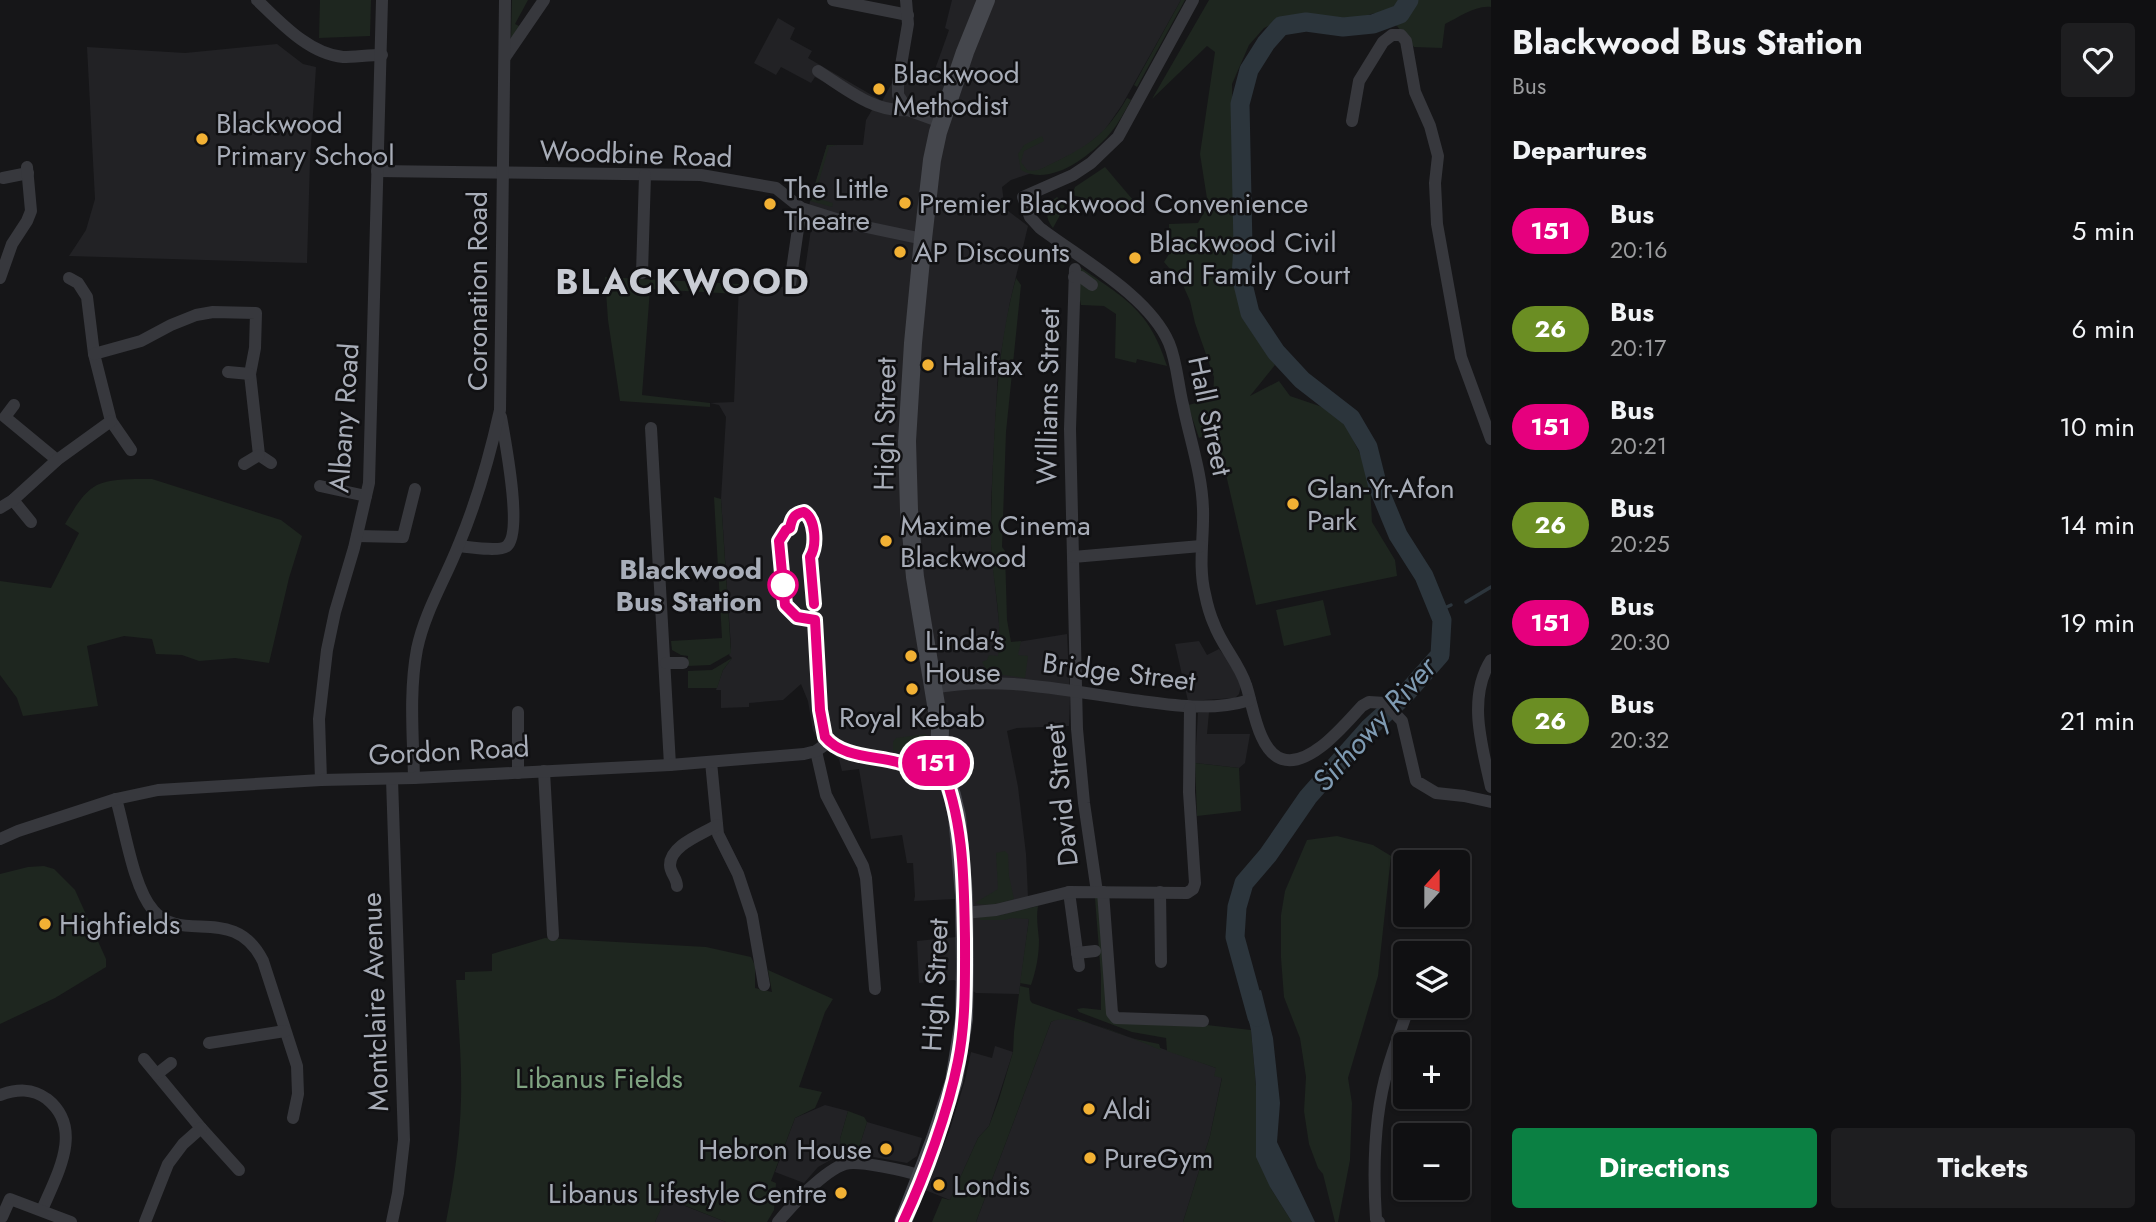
<!DOCTYPE html>
<html lang="en">
<head>
<meta charset="utf-8">
<style>
	:root { --surface:#101012; --page:#1e1e20; --text:#f1f3f6; --muted:#9c9d9f; --line:#303032; --accent:#0b8043 }
	body { margin:0; font-family:Jost,sans-serif; background:var(--page); color:var(--text); height:100vh; display:flex; flex-direction:column; font-size:26px; white-space:nowrap }
	* { box-sizing:border-box; margin:0 }
	p { font-size:23px; color:var(--muted) }
	.icon { flex:none; width:38px; height:38px; fill:none; stroke:currentColor; stroke-width:2; stroke-linecap:round; stroke-linejoin:round }
	.map { position:relative; flex:1; overflow:hidden }
	.side { display:flex; flex-direction:column; background:var(--surface); width:665px }
	.side>* { flex:none }
	.badge { padding:0 14px; border-radius:23px; font-size:24px; line-height:46px }
	.needle { width:46px; rotate:21deg }
	.fabs { position:absolute; left:1393px; top:850px; display:grid; gap:14px }
	.fabs a { display:grid; place-items:center; width:77px; height:77px; border-radius:7px; background:var(--surface); box-shadow:0 2px 5px #0004,0 0 0 2px var(--line); font-size:35px }
	.map>.badge { position:absolute; translate:-50% -50%; box-shadow:0 0 0 4px #fff }
	h2 { padding:0 21px; font-size:26px; line-height:63px }
	.round { display:grid; place-items:center; flex:none; width:74px; height:74px; border-radius:7px; background:var(--page) }
	.overview { display:flex; align-items:center; justify-content:space-between; height:119px; padding:0 21px }
	h1 { font-size:33px; font-weight:700; line-height:52px }
	.action { display:flex; gap:14px; margin-top:auto; padding:14px 21px }
	.action a { flex:1; height:80px; border-radius:7px; background:var(--accent); color:#fff; font-size:28px; font-weight:700; line-height:80px; text-align:center }
	.action a+a { background:var(--page); color:var(--text) }
	ul { padding:0; list-style:none }
	li { display:flex; align-items:center; gap:21px; height:98px; padding:0 21px }
	li div { flex:1 }
	li b { display:block; font-size:26px }
	li em { font-style:normal }
	li .badge { min-width:77px; font-weight:700; text-align:center }
	main { display:flex; flex:1; min-height:0 }
	.map>svg:first-child { display:block }
	.built { fill:#222225 }
	.green { fill:#1e261f }
	.water { fill:#2c353c }
	.lines { fill:none; stroke-linecap:round; stroke-linejoin:round }
	.stream { stroke:#2c353c; stroke-width:3.5 }
	.river { stroke:#2c353c; stroke-width:19 }
	.street { stroke:#37383d; stroke-width:12 }
	.secondary { stroke:#45474d; stroke-width:18 }
	.line-casing { stroke:#fff; stroke-width:16 }
	.line { stroke:#e6007e; stroke-width:10 }
	.poi-dot { fill:#f2b134; stroke:#111113; stroke-width:2.5 }
	.stop-dot { fill:#fff; stroke:#e6007e; stroke-width:3.5 }
	.labels { text-anchor:middle; dominant-baseline:central; stroke-width:5; stroke-linejoin:round; paint-order:stroke }
	.poi-label { font-size:28px; fill:#a8adb8; stroke:#111113; text-anchor:start }
	.street-label { font-size:28px; fill:#a8adb8; stroke:#111113 }
	.stop-label { font-size:28px; font-weight:bold; fill:#a8adb8; stroke:#111113; text-anchor:end }
	.park-label { font-size:28px; fill:#7fa381; stroke:#111113 }
	.water-label { font-size:30px; font-style:italic; fill:#7f9bb3; stroke:#111113 }
	.district-label { font-size:35px; font-weight:bold; letter-spacing:2px; fill:#c9ccd4; stroke:#111113 }
</style>
</head>
<body>
<main>
<div class="map">
<svg width="1491" height="1222" viewBox="0 0 1491 1222">
	<rect width="100%" height="100%" fill="#161618"/>
	<!-- built -->
	<g class="built">
		<polygon points="952,0 1181,0 1122,105 1104,131 1082,149 1038,171 1011,180 1002,187 1004,203 1007,210 1028,226 1010,302 998,371 991,503 991,547 1000,632 999,647 1011,643 1067,634 1070,698 1069,726 1017,728 1007,731 1018,787 1026,854 1029,919 1019,994 976,993 954,980 919,983 917,941 956,937 955,899 914,901 915,896 913,863 907,863 902,835 871,839 859,769 842,771 839,759 823,747 813,731 808,701 801,684 783,700 749,703 749,707 721,708 721,690 716,690 723,670 732,658 729,655 731,647 721,499 726,417 719,405 710,403 734,402 739,284 782,287 794,276 804,277 812,222 807,220 810,201 827,145 863,145 866,120 872,110 815,77 811,83 781,67 776,75 754,63 778,18 795,28 790,39 812,51 808,58 882,101 893,81 906,85 909,78 914,79 917,73 933,75 949,30 945,28"/>
		<polygon points="277,44 303,64 316,67 310,160 307,263 69,256 86,230 95,199 87,47 185,53"/>
		<polygon points="1199,641 1207,655 1219,649 1228,660 1241,686 1239,694 1235,698 1188,701 1175,644"/>
		<polygon points="1209,712 1207,734 1250,734 1245,763 1239,768 1195,763 1198,713"/>
		<polygon points="1058,1018 1077,1019 1192,1059 1216,1068 1222,1077 1210,1136 1183,1222 976,1222 1051,1022"/>
		<polygon points="995,1046 1013,1052 989,1126 978,1138 950,1200 925,1190 949,1132 965,1080 971,1052 992,1058"/>
		<polygon points="825,1105 848,1111 840,1139 841,1154 818,1167 804,1183 775,1172 795,1118"/>
		<polygon points="867,1122 922,1138 917,1156 907,1163 857,1154"/>
		<polygon points="665,1198 726,1222 655,1222"/>
	</g>
	<!-- green -->
	<g class="green">
		<polygon points="320,0 371,0 370,36 319,38"/>
		<polygon points="512,0 528,0 515,24 521,27 511,39"/>
		<polygon points="1181,0 1185,0 1137,87 1134,85"/>
		<path d="M1209,0H1491V7C1475,5 1458,18 1445,24L1442,48L1414,47L1397,26L1375,13L1347,21L1312,15L1287,17L1264,28L1249,45L1232,84L1235,269L1242,312L1275,365L1250,396L1279,381L1290,396L1340,413L1363,460L1370,485L1372,522L1395,560L1397,576L1256,605L1216,431L1199,438L1188,405L1213,399L1214,377L1195,323L1190,301L1182,283L1164,262L1169,254V224L1198,223L1208,205L1200,154L1215,52L1207,46L1152,99Z"/>
		<path d="M1127,98L1131,100C1124,113 1117,126 1107,137C1088,157 1050,187 1021,170L1018,154L1024,145L1042,136L1044,141L1024,151L1021,162L1027,170C1037,173 1044,167 1053,163C1090,145 1106,134 1127,98Z"/>
		<polygon points="827,145 837,145 829,147 818,184 822,186 819,199 833,203 832,207 810,201"/>
		<polygon points="1105,167 1144,213 1072,195 1075,187"/>
		<path d="M1057,197L1066,204L1053,228C1044,217 1045,204 1057,197Z"/>
		<path d="M1080,267C1125,299 1149,309 1167,366L1137,359L1136,363L1115,358L1116,314L1104,306L1081,305L1079,295Z"/>
		<polygon points="605,277 739,284 738,294 650,289 642,395 710,403 710,407 620,401 608,320"/>
		<path d="M1016,278L1021,285L1006,432L1002,547L1005,551L1007,620L1011,642L1021,641L1018,655L1028,656L1025,678L988,673L982,662L987,660L989,655L998,656C1003,618 992,581 991,544C991,510 992,476 994,442C997,385 1001,333 1016,278Z"/>
		<path d="M152,479L281,520L302,536L289,578L269,663L235,658L199,661L182,655L156,654L152,639L124,636L87,646L98,706L23,716L17,698L0,675V581L51,588L79,533L65,524C73,511 82,493 97,485C112,478 135,479 152,479Z"/>
		<polygon points="714,497 721,499 731,653 710,665 688,666 688,656 681,655 672,650 671,641 722,638"/>
		<polygon points="1323,600 1331,635 1284,646 1276,610"/>
		<polygon points="732,658 723,670 717,688 688,688 688,671 712,670"/>
		<polygon points="926,734 926,739 923,744 902,750 893,751 893,742 896,738"/>
		<polygon points="1195,763 1239,768 1241,811 1197,816"/>
		<polygon points="1337,836 1373,845 1391,856 1378,976 1348,1078 1352,1103 1350,1160 1338,1222 1335,1222 1323,1174 1318,1168 1309,1144 1304,1111 1306,1077 1300,1038 1284,997 1281,958 1281,915 1285,891 1307,840"/>
		<path d="M1005,851L1008,854L1009,876L1014,899C1002,903 987,907 975,903L998,889L996,853Z"/>
		<polygon points="44,866 54,869 75,890 106,959 106,967 55,998 0,1024 0,874 28,867"/>
		<polygon points="1095,898 1098,898 1109,1014 1251,1030 1256,1086 1270,1187 1292,1222 1183,1222 1210,1136 1222,1078 1214,1076 1216,1068 1167,1051 1166,1038 1132,1032 1079,1012 1077,1009 1083,1008 1101,1010 1101,976"/>
		<path d="M1038,906C1036,918 1038,928 1039,940C1039,955 1036,971 1031,985L1020,983L1029,919L1012,918L1004,920H980V916H997Z"/>
		<path d="M545,938L706,947L751,957L755,965V988L772,992L768,970L833,999L825,1012L799,1087L822,1092L815,1108L795,1118L771,1181L776,1183L774,1210L767,1222H726L666,1198L655,1222H446C454,1181 460,1140 461,1099C462,1060 458,1020 456,980H465V972L492,971V954Z"/>
		<path d="M1020,986L1029,988L1030,1000L1032,1003L1135,1039L1159,1044L1161,1050C1138,1041 1071,1010 1051,1022L976,1222H932L942,1198L950,1200L978,1138L989,1126L999,1099L1013,1052L1014,1032Z"/>
		<polygon points="848,1111 864,1117 867,1122 857,1154 841,1154 840,1139"/>
	</g>
	<!-- water -->
	<polygon class="water" points="1261,990 1273,1038 1280,1103 1277,1142 1315,1222 1292,1222 1270,1187 1256,1157 1256,1085 1251,1030 1243,996"/>
	<g class="lines">
		<!-- stream -->
		<g class="stream">
			<polyline points="1466,602 1491,587"/>
			<polyline points="1438,611 1451,605"/>
		</g>
		<!-- river -->
		<polyline class="river" points="1257,1017 1235,937 1237,907 1244,883 1268,855 1308,797 1369,728 1403,697 1440,655 1442,620 1424,576 1398,535 1378,487 1368,447 1351,418 1302,380 1276,352 1250,313 1241,276 1243,247 1240,104 1249,70 1266,43 1281,26 1306,22 1343,27 1373,24 1400,14 1409,0"/>
		<!-- street -->
		<g class="street">
			<path d="M257,0C280,22 309,54 343,57C355,57 369,55 382,55"/>
			<polyline points="833,0 908,15"/>
			<polyline points="906,0 908,24 898,83 898,95 908,110 941,122"/>
			<path d="M1193,0L1118,137L1091,163L1073,175L1023,197L1030,217L1040,228C1081,259 1149,296 1169,343C1177,362 1178,385 1183,405C1190,440 1202,474 1203,509C1204,537 1198,566 1205,594C1207,604 1210,615 1214,624C1222,646 1239,663 1246,685C1253,705 1258,751 1282,759C1310,768 1345,724 1362,706L1369,702L1385,703L1402,721L1416,781L1436,793L1464,796L1491,802"/>
			<polyline points="505,57 544,0"/>
			<path d="M818,71C845,88 874,113 908,110"/>
			<polyline points="1352,121 1359,81 1383,42 1392,35 1401,35 1406,41 1415,92 1430,126 1438,156 1435,183 1437,224 1461,357 1491,439"/>
			<polyline points="377,171 701,175 776,188 801,208 852,224 923,239"/>
			<polyline points="3,178 28,173"/>
			<polyline points="1075,269 1070,429 1077,729 1084,803 1097,892"/>
			<polyline points="642,273 645,175"/>
			<polyline points="1074,277 1081,277 1092,285"/>
			<polyline points="0,278 12,244 27,221 31,211 27,167"/>
			<polyline points="69,278 78,283 87,297 94,354 111,421 131,450"/>
			<polyline points="790,284 801,208"/>
			<polyline points="94,354 141,341 171,325 196,315 213,312 256,313 255,348 250,374 259,455 271,463"/>
			<polyline points="228,372 250,374"/>
			<polyline points="14,405 5,417 57,460"/>
			<polyline points="651,428 670,765"/>
			<polyline points="244,464 259,455"/>
			<polyline points="320,486 366,496"/>
			<polyline points="13,500 31,522"/>
			<polyline points="0,508 13,500 57,460 111,421"/>
			<polyline points="357,536 403,537 415,489"/>
			<path d="M459,546C469,547 500,552 507,546C523,532 505,440 501,417"/>
			<polyline points="1073,557 1201,546"/>
			<path d="M1491,660C1467,698 1482,746 1491,787"/>
			<polyline points="666,663 683,663"/>
			<path d="M932,688C999,675 1067,691 1133,700C1172,705 1211,712 1250,700"/>
			<polyline points="518,712 518,773"/>
			<polyline points="816,751 826,795 863,866 866,878 875,989"/>
			<polyline points="711,762 718,834 738,874 752,916 764,985"/>
			<polyline points="901,762 905,758 927,754 939,761"/>
			<polyline points="544,771 553,935"/>
			<path d="M414,778C413,735 409,692 417,649C425,611 445,580 459,544C477,501 490,455 500,410L505,0"/>
			<polyline points="392,779 404,1140 398,1193 392,1222"/>
			<polyline points="321,780 319,719 327,650 335,612 354,548 369,483 382,0"/>
			<path d="M116,799C125,829 133,887 153,910C182,945 234,903 263,961L297,1066L298,1094L293,1118"/>
			<path d="M0,839L18,831L116,799L158,790L321,780L414,778L670,765L804,754L816,751L829,742C849,756 875,756 898,762C906,764 914,769 924,768C929,768 934,764 939,761"/>
			<path d="M677,886C677,878 670,873 670,865C670,845 703,834 717,825"/>
			<polyline points="1069,892 1079,966"/>
			<polyline points="1103,892 1112,1013 1116,1018 1203,1021"/>
			<polyline points="1160,892 1161,962"/>
			<polyline points="964,913 996,910 1069,892 1187,893 1193,889 1195,883 1189,792 1190,708"/>
			<polyline points="1077,953 1095,951"/>
			<polyline points="1423,954 1424,952"/>
			<polyline points="209,1043 285,1031"/>
			<polyline points="144,1059 201,1128 239,1170"/>
			<polyline points="157,1074 171,1063"/>
			<path d="M0,1095C17,1089 32,1088 47,1099C85,1129 56,1176 42,1210"/>
			<polyline points="2,1217 10,1199 71,1222"/>
			<polyline points="145,1222 168,1164 183,1144 201,1128"/>
			<path d="M778,1222C791,1206 825,1170 845,1164C858,1160 907,1171 921,1176"/>
			<path d="M1379,1222L1376,1219C1373,1172 1374,1114 1388,1068C1394,1047 1402,1027 1409,1006"/>
		</g>
		<!-- secondary -->
		<polyline class="secondary" points="903,1222 935,1139 954,1081 964,1019 965,965 964,895 957,816 952,795 939,761 940,729 915,577 909,510 907,441 913,343 923,239 932,160 938,132 965,52 986,0"/>
	</g>
	<g class="lines">
		<!-- line casing -->
		<g class="line-casing">
			<path id="line" d="M814,604L810,557C817,546 816,519 804,512C794,514 792,518 790,528L786,530L779,541L785,605L797,617L815,620L820,710L825,737C841,757 874,756 897,762C906,764 914,769 924,768C929,768 934,764 939,761C964,817 964,879 965,939C965,979 966,1021 958,1061C948,1112 925,1175 903,1222"/>
		</g>
		<!-- line -->
		<use href="#line" class="line"/>
	</g>
	<!-- markers -->
	<g class="poi-dot">
		<circle cx="879" cy="89" r="7"/>
		<circle cx="202" cy="139" r="7"/>
		<circle cx="905" cy="203" r="7"/>
		<circle cx="770" cy="204" r="7"/>
		<circle cx="900" cy="252" r="7"/>
		<circle cx="1135" cy="258" r="7"/>
		<circle cx="928" cy="365" r="7"/>
		<circle cx="1293" cy="504" r="7"/>
		<circle cx="886" cy="541" r="7"/>
		<circle cx="911" cy="656" r="7"/>
		<circle cx="912" cy="689" r="7"/>
		<circle cx="45" cy="924" r="7"/>
		<circle cx="1089" cy="1109" r="7"/>
		<circle cx="886" cy="1149" r="7"/>
		<circle cx="1090" cy="1158" r="7"/>
		<circle cx="939" cy="1185" r="7"/>
		<circle cx="841" cy="1193" r="7"/>
	</g>
	<circle class="stop-dot" cx="783" cy="585" r="14"/>
	<g class="labels">
		<!-- poi labels -->
		<g class="poi-label">
			<text x="893" y="73">Blackwood<tspan x="893" dy="32">Methodist</tspan></text>
			<text x="216" y="123">Blackwood<tspan x="216" dy="32">Primary School</tspan></text>
			<text x="784" y="188">The Little<tspan x="784" dy="32">Theatre</tspan></text>
			<text x="919" y="203">Premier Blackwood Convenience</text>
			<text x="1149" y="242">Blackwood Civil<tspan x="1149" dy="32">and Family Court</tspan></text>
			<text x="914" y="252">AP Discounts</text>
			<text x="942" y="365">Halifax</text>
			<text x="1307" y="488">Glan-Yr-Afon<tspan x="1307" dy="32">Park</tspan></text>
			<text x="900" y="525">Maxime Cinema<tspan x="900" dy="32">Blackwood</tspan></text>
			<text x="925" y="640">Linda's<tspan x="925" dy="32">House</tspan></text>
			<text x="912" y="717" text-anchor="middle">Royal Kebab</text>
			<text x="59" y="924">Highfields</text>
			<text x="1103" y="1109">Aldi</text>
			<text x="872" y="1149" text-anchor="end">Hebron House</text>
			<text x="1104" y="1158">PureGym</text>
			<text x="953" y="1185">Londis</text>
			<text x="827" y="1193" text-anchor="end">Libanus Lifestyle Centre</text>
		</g>
		<!-- street labels -->
		<g class="street-label">
			<text transform="translate(636 154) rotate(2)">Woodbine Road</text>
			<text transform="translate(477 291) rotate(-90)">Coronation Road</text>
			<text transform="translate(1048 396) rotate(-89)">Williams Street</text>
			<text transform="translate(1210 416) rotate(78)">Hall Street</text>
			<text transform="translate(344 418) rotate(-86)">Albany Road</text>
			<text transform="translate(885 424) rotate(-89)">High Street</text>
			<text transform="translate(1119 672) rotate(7)">Bridge Street</text>
			<text transform="translate(449 751) rotate(-3)">Gordon Road</text>
			<text transform="translate(1061 795) rotate(-96)">David Street</text>
			<text transform="translate(935 985) rotate(-87)">High Street</text>
			<text transform="translate(375 1002) rotate(-92)">Montclaire Avenue</text>
		</g>
		<!-- stop labels -->
		<g class="stop-label">
			<text x="762" y="569">Blackwood<tspan x="762" dy="32">Bus Station</tspan></text>
		</g>
		<!-- park labels -->
		<g class="park-label">
			<text x="599" y="1078">Libanus Fields</text>
		</g>
		<!-- water labels -->
		<g class="water-label">
			<text transform="translate(1374 724) rotate(-48)">Sirhowy River</text>
		</g>
		<!-- district labels -->
		<g class="district-label">
			<text x="683" y="282">BLACKWOOD</text>
		</g>
	</g>
</svg>
<div class="fabs">
<a><svg class="needle" viewBox="-14 -14 28 28"><path d="M0-13l5 13h-10z" fill="#e53935"/><path d="M0 13l5-13h-10z" fill="#9c9d9f"/></svg></a>
<a><svg class="icon" aria-label="layers" viewBox="0 0 24 24"><path d="M12 4l9 5-9 5-9-5zM3 14l9 5 9-5"/></svg></a>
<a>+</a>
<a>−</a>
</div>
<b class="badge" style="left:936px;top:763px;background:#e6007e;color:#fff">151</b>
</div>
<section class="side">
<div class="overview"><div><h1>Blackwood Bus Station</h1><p>Bus</p></div><a class="round"><svg class="icon" aria-label="heart" viewBox="0 0 24 24"><path d="M12 20l-8-8c-3-5 5-10 8-4 3-6 11-1 8 4z"/></svg></a></div>
<h2>Departures</h2>
<ul>
<li><span class="badge" style="background:#e6007e;color:#fff">151</span><div><b>Bus</b><p>20:16</p></div><em>5 min</em></li>
<li><span class="badge" style="background:#6b8e23;color:#fff">26</span><div><b>Bus</b><p>20:17</p></div><em>6 min</em></li>
<li><span class="badge" style="background:#e6007e;color:#fff">151</span><div><b>Bus</b><p>20:21</p></div><em>10 min</em></li>
<li><span class="badge" style="background:#6b8e23;color:#fff">26</span><div><b>Bus</b><p>20:25</p></div><em>14 min</em></li>
<li><span class="badge" style="background:#e6007e;color:#fff">151</span><div><b>Bus</b><p>20:30</p></div><em>19 min</em></li>
<li><span class="badge" style="background:#6b8e23;color:#fff">26</span><div><b>Bus</b><p>20:32</p></div><em>21 min</em></li>
</ul>
<div class="action"><a>Directions</a><a>Tickets</a></div>
</section>
</main>
</body>
</html>
